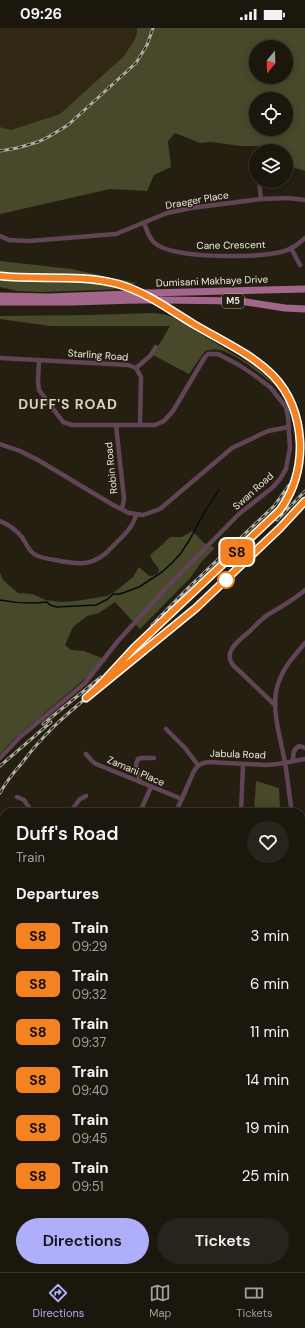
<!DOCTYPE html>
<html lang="en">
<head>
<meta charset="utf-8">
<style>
	:root { --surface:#1c170d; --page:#29241b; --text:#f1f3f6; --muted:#a09f9d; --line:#3a362e; --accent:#afaefa }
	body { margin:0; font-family:"DM Sans",sans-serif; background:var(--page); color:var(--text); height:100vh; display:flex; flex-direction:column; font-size:15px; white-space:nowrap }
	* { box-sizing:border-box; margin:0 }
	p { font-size:13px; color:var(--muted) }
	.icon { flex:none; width:22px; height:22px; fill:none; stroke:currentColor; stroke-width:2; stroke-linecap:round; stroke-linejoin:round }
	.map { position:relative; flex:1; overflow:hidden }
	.drawer { position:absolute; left:0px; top:780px; width:305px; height:464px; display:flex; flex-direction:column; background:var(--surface); border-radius:12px 12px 0 0; box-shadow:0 2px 10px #0003,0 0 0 1px var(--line) }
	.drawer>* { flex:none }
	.badge { padding:0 8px; border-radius:6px; font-size:14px; line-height:26px }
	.needle { width:26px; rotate:199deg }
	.controls { position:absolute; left:249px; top:12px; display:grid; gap:8px }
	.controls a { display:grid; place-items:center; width:44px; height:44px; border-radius:50%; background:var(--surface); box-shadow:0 2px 10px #0003,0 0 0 1px var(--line); font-size:20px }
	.map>.badge { position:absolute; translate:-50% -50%; box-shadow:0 0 0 2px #fff }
	h2 { padding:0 16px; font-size:15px; line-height:36px }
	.round { display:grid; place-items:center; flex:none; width:42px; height:42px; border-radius:21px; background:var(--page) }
	.headline { display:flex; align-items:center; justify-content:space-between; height:68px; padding:0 16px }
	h1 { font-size:19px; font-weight:600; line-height:30px }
	.primary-button { display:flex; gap:8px; margin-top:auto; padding:8px 16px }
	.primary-button a { flex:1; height:46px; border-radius:24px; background:var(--accent); color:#111; font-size:16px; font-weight:600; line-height:46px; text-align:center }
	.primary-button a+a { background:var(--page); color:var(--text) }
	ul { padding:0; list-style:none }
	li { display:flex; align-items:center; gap:12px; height:48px; padding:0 16px }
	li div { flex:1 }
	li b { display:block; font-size:15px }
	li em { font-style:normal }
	li .badge { min-width:44px; font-weight:700; text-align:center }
	.status { display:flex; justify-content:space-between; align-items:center; height:28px; padding:0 20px; background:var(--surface); direction:ltr }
	.status svg { height:11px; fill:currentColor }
	.tabs { display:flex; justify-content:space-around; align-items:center; height:56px; border-top:1px solid var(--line); background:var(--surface); font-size:11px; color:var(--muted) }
	.tabs a { display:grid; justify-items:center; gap:2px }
	.tabs .current { color:var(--accent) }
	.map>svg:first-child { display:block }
	.built { fill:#312813 }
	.green { fill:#48492b; fill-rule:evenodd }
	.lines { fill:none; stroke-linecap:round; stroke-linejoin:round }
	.stream { stroke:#000d0e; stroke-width:1.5 }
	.minor { stroke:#614456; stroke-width:4.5 }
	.secondary { stroke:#865774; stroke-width:6 }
	.primary { stroke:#a2668b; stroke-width:7 }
	.rail-casing { stroke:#b1ada2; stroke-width:3 }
	.rail { stroke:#251f11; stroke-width:1.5; stroke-dasharray:4.5; stroke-linecap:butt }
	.primary-bridge { stroke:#a2668b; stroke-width:7 }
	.line-casing { stroke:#fff; stroke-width:9 }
	.line { stroke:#f58220; stroke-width:6 }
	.stop-dot { fill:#fff; stroke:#f58220; stroke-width:2 }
	.labels { text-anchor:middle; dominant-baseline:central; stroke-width:3; stroke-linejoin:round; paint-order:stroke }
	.shield { fill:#251f11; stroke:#b0aca1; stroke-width:1 }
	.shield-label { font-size:9px; font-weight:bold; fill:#ece8df }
	.street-label { font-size:10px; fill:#ece8df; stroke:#251f11 }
	.district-label { font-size:14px; font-weight:bold; letter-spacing:1px; fill:#dad2c0; stroke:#251f11 }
</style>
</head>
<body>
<div class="status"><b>09:26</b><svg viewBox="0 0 49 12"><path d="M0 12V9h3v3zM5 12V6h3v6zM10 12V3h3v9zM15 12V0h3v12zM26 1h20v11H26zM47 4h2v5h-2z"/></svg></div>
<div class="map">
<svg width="305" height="1244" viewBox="0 0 305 1244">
	<rect width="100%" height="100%" fill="#251f11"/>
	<!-- built -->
	<g class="built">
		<polygon points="0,0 137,0 137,4 131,19 124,28 60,86 11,102 0,99"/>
		<polygon points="4,1214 4,1240 49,1240 51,1244 0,1244 0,1216"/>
	</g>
	<!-- green -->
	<g class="green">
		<path d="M137,0H305V143L292,139L286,135V123H272L265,118H241L211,114L200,115L175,105L168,113L171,139L154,147L147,163L110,161L0,186V99L11,102L60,86L124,28L135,11L137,4ZM256,19H286V49H256ZM256,71H286V101H256Z"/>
		<polygon points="0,233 71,241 136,255 124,261 42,264 17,263 0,259"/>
		<path d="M154,285L167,287L174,290L257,340L277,359C261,347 243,331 224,323C218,321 211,321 205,323L189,346L153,327L170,298H50L0,291V288L91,287Z"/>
		<path d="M192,503L204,515L215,520L202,533L190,550L140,601L115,574L99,585L87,588L73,599L65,617L71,622L84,623L107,632L14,711L0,726V545L3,552L18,565L32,566L46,572L60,574L76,573L107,568L116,563L133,549L139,539L149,548C154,548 159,546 159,541L152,532L150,527L162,517L170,509H182Z"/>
		<polygon points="256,753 279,760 280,784 254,784"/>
		<polygon points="0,895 4,900 4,962 0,955"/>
		<polygon points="144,1240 222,1240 226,1244 145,1244"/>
	</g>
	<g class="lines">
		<!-- stream -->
		<path class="stream" d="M0,572C15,575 32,576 47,574L50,577L57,579L96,577L108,571L113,566H120L139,559L162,544L173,534L181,525L190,511L205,483L219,462"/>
		<!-- minor -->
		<g class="minor">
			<polyline points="259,153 261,171"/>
			<path d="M144,195C147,203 150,212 156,216C176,231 257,230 281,224C291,222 298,216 305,210"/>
			<polyline points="0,208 9,212 29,213 116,206 167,185 191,180 261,171 288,170 305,172"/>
			<polyline points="291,220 300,237"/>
			<polyline points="0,330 128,337 136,340 141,349 140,396"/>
			<polyline points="136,340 150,328 156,319"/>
			<polyline points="116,397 124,471 122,481"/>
			<polyline points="0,416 20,423 38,432 113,477 129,485 143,487 160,481 232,420 268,403 289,399"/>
			<path d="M0,493C8,496 16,502 22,509C26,515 28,522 34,526C40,530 48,531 55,532C80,537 95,539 113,518C122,509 134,499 136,486"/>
			<path d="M275,677L233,637C222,623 241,611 250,603C256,597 262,590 269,586C281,579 294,572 305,562"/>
			<polyline points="166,701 185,720 198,737"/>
			<polyline points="86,726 92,733 96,736 182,771"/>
			<polyline points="0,730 20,709 85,655 118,613 166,560 239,486 272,460 280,451 286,441 290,420 288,389 286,379 270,359 254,347 239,337 218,326 208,326 205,329 173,383 164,393 155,397 72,397 63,394 39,362 38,354 39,332"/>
			<path d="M293,733C293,727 293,720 300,718L305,720"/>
			<polyline points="140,754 136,736 138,731 142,730 154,730"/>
			<polyline points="17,769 24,772 32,784"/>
			<polyline points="70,784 80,771 86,768"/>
			<polyline points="115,784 119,782 127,784"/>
			<polyline points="140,784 151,759"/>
			<path d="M176,784L194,743C198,737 201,735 208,734L267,737L278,736L305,731"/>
			<polyline points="241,784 243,736"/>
			<path d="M292,784C289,768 288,751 285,735C281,711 270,680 278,656C283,640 294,628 305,615"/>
			<polyline points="301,869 305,868"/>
			<polyline points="302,944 305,960"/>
			<polyline points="301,1021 305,1021"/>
			<polyline points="301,1104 305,1105"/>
			<polyline points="301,1203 305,1202"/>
		</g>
		<!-- secondary -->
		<g class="secondary">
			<polyline points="301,941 305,940"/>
			<polyline points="301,947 305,946"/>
		</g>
		<!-- primary -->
		<g class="primary">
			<polyline points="148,265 305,261"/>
			<polyline points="0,268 49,269 129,266"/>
			<polyline points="161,272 240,273 285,280 305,281"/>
			<polyline points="0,274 73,274 136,272"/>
			<polyline points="0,1024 4,1030"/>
			<polyline points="0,1046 4,1053"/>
			<polyline points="0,1071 4,1078"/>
			<polyline points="0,1139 4,1150"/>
			<polyline points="58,1240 61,1244"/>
			<polyline points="90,1240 92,1244"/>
			<polyline points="104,1240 107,1244"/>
			<polyline points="123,1240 124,1244"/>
		</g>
		<!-- rail casing -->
		<g class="rail-casing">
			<g id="rail">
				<polyline points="0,123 17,120 38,114 50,108 68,97 136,35 147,17 153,0"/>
				<path d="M0,248C39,252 79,246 118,256C146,264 170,283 195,297C248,328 296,344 300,414C301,440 295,461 280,482L135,620L98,659L86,670"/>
				<polyline points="277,492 305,463"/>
				<polyline points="152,597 188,560 274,478 289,457"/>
				<polyline points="119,643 196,580 280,500 305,473"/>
				<polyline points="43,696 101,649"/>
				<polyline points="0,738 51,694"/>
				<path d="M0,765C6,754 14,744 22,735C43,707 63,689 90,667"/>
				<polyline points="0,883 4,889"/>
				<polyline points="301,927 305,927"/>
				<polyline points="0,965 4,971"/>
				<polyline points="229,1240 233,1244"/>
			</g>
		</g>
		<!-- rail -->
		<use href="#rail" class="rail"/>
		<!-- primary-bridge -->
		<g class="primary-bridge">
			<polyline points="129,266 148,265"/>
			<polyline points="136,272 161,272"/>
		</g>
	</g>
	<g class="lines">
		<!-- line casing -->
		<g class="line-casing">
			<path id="line" d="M0,248C39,252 79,246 118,256C146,264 170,282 195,297C248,328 296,344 300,414C301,440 295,461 280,482L134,620L98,659L86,670L196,580L280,500L305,473"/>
		</g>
		<!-- line -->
		<use href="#line" class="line"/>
	</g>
	<!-- markers -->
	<circle class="stop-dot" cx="226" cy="552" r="8"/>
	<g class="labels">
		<!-- shield labels -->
		<rect class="shield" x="222" y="266" width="22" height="14" rx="3"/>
		<g class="shield-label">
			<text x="233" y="273">M5</text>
		</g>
		<!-- street labels -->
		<g class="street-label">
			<text transform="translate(197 172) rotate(-10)">Draeger Place</text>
			<text transform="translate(231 217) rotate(-1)">Cane Crescent</text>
			<text transform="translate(212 253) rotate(-2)">Dumisani Makhaye Drive</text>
			<text transform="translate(98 327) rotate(4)">Starling Road</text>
			<text transform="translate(111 440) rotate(-96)">Robin Road</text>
			<text transform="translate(253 463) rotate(-42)">Swan Road</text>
			<text transform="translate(238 726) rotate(2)">Jabula Road</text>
			<text transform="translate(136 743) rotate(23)">Zamani Place</text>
		</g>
		<!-- district labels -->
		<g class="district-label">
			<text x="68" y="376">DUFF'S ROAD</text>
		</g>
	</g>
</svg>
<div class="controls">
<a><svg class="needle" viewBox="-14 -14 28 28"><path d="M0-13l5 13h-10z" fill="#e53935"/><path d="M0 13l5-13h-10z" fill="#a09f9d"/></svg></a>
<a><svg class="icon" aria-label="locate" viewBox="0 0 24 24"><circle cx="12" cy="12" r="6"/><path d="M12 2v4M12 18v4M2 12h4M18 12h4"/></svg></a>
<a><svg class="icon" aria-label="layers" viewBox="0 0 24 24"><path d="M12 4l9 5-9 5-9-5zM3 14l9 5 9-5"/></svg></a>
</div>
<b class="badge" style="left:237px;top:524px;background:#f58220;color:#111">S8</b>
<section class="drawer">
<div class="headline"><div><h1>Duff's Road</h1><p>Train</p></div><a class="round"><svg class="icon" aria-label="heart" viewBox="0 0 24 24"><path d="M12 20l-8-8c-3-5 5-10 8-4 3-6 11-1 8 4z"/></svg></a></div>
<h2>Departures</h2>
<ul>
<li><span class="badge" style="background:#f58220;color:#111">S8</span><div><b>Train</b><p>09:29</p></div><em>3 min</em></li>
<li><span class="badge" style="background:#f58220;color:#111">S8</span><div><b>Train</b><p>09:32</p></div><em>6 min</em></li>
<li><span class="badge" style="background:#f58220;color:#111">S8</span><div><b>Train</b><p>09:37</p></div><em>11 min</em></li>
<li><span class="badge" style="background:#f58220;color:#111">S8</span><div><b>Train</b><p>09:40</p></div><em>14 min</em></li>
<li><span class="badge" style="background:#f58220;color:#111">S8</span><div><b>Train</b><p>09:45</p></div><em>19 min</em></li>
<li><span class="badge" style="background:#f58220;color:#111">S8</span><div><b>Train</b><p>09:51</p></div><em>25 min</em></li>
</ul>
<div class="primary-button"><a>Directions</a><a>Tickets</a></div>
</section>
</div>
<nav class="tabs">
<a class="current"><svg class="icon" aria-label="directions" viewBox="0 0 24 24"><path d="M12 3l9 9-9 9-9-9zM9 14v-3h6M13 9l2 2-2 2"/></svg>Directions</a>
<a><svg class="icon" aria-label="map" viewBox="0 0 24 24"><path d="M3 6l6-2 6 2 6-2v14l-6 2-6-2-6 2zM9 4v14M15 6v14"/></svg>Map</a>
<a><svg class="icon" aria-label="tickets" viewBox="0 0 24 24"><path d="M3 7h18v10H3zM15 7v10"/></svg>Tickets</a>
</nav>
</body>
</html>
